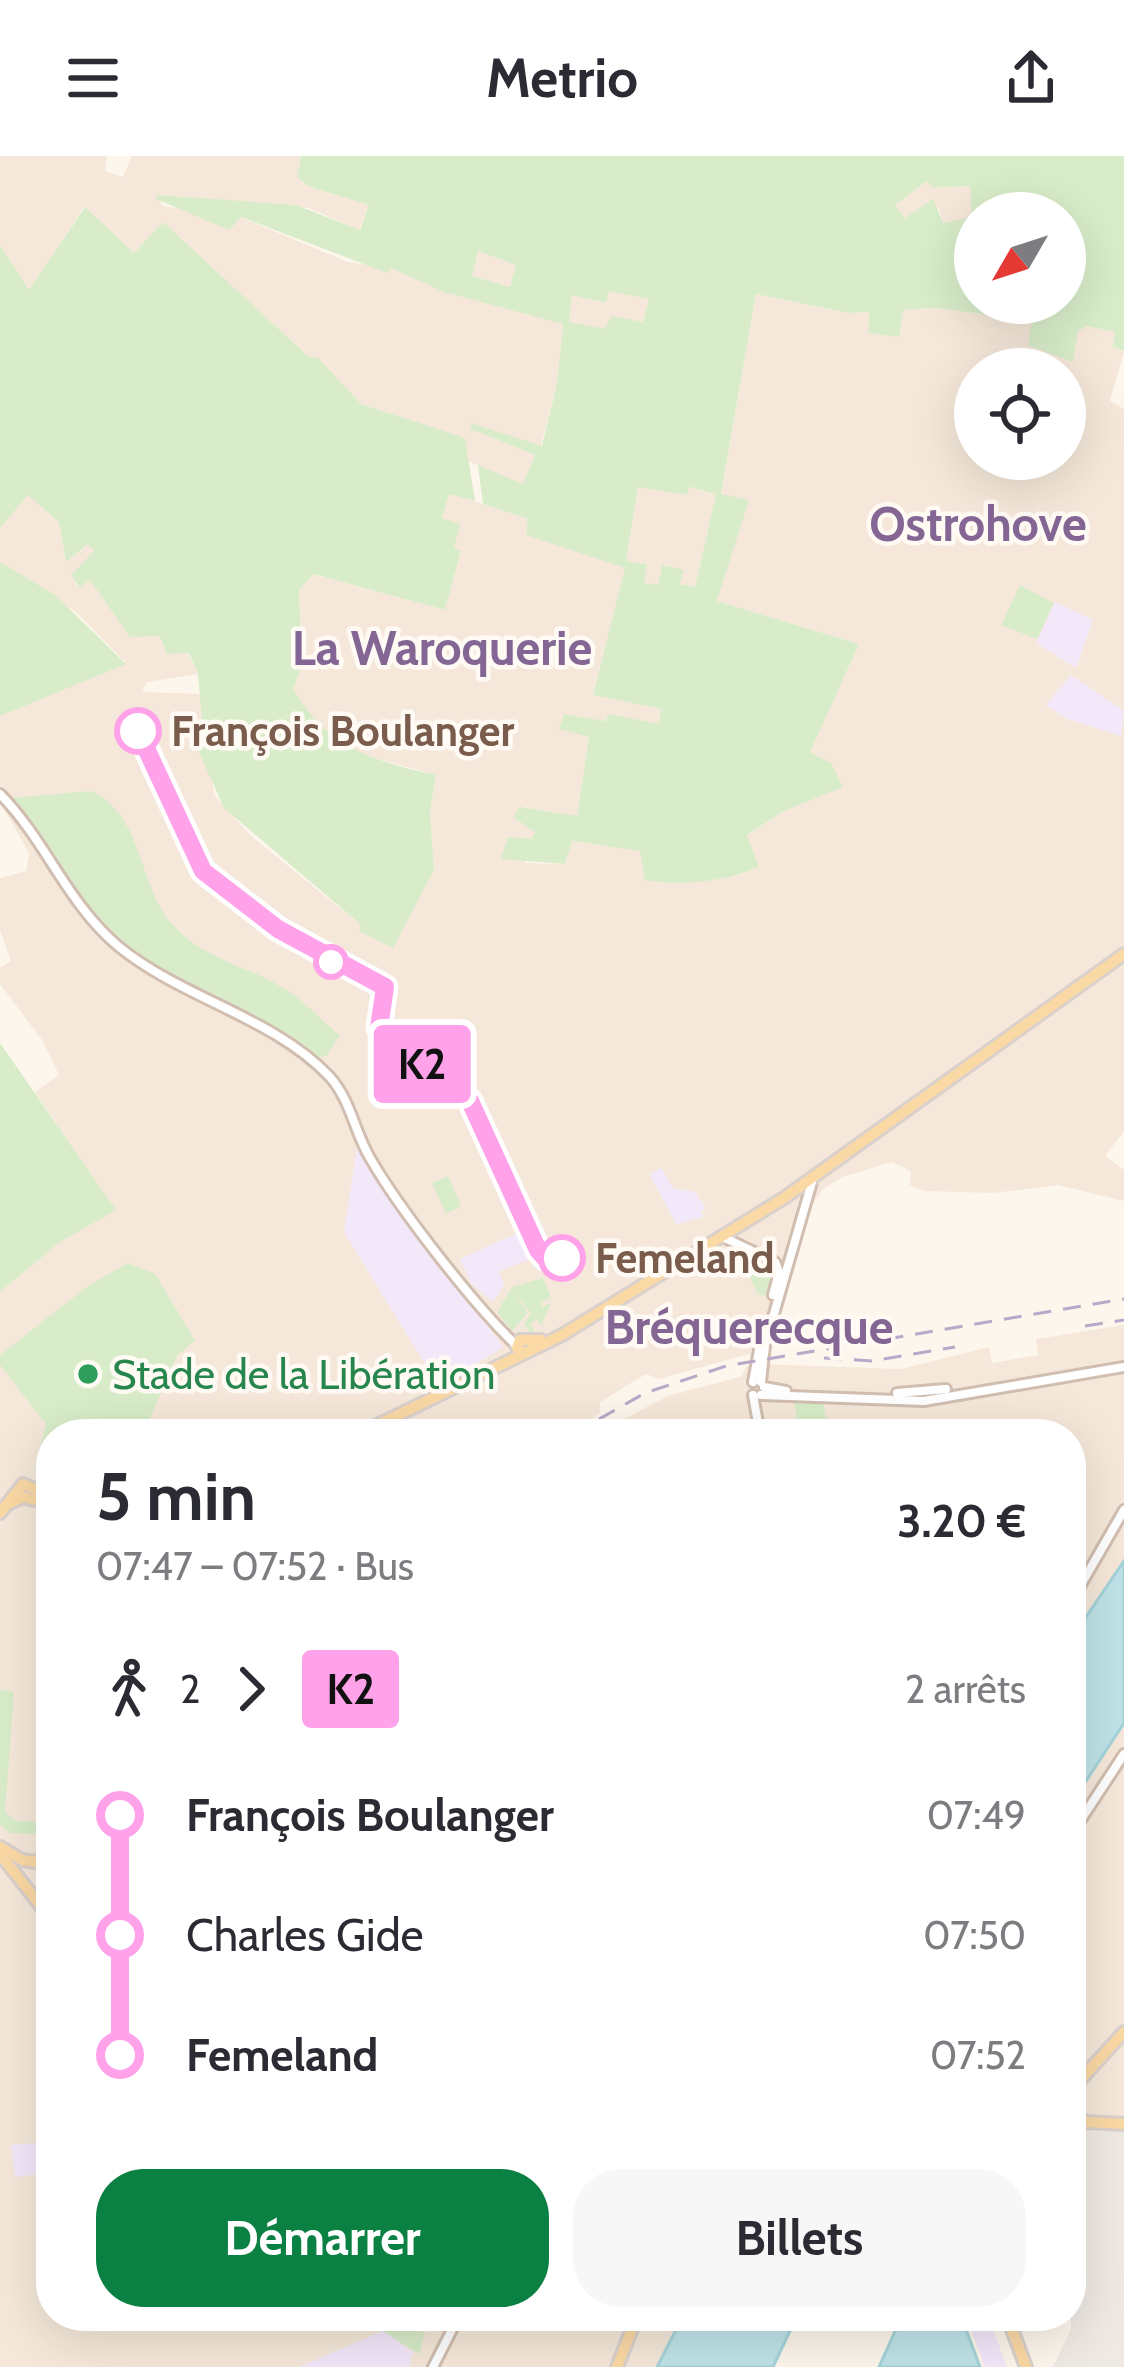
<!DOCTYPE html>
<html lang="fr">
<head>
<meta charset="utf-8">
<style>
	:root { --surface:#fff; --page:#f7f7f7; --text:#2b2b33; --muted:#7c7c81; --accent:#0b8043 }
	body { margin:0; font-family:Cabin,sans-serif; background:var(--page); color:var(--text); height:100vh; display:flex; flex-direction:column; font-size:45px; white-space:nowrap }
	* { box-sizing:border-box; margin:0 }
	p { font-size:39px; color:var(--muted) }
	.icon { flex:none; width:66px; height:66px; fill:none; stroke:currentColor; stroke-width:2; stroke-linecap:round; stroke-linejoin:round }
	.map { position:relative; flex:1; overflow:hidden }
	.details { position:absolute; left:36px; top:1263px; width:1050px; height:912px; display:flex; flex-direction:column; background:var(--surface); border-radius:48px; box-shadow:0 12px 48px #0002 }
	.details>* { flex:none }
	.badge { padding:0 24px; border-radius:9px; font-size:42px; line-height:78px }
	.needle { width:78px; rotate:231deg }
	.buttons { position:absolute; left:954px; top:36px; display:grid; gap:24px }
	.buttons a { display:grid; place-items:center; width:132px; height:132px; border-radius:50%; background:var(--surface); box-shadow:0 12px 48px #0002; font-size:60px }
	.map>.badge { position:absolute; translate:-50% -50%; box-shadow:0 0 0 6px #fff }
	.legs { display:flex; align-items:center; gap:18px; height:132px; padding:0 60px; font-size:39px }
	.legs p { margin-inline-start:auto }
	.headline { display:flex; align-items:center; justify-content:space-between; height:204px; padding:0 60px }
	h1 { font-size:66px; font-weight:700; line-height:90px }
	.primary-button { display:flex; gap:24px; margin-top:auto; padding:24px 60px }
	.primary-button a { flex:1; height:138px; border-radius:48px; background:var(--accent); color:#fff; font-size:48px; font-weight:700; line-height:138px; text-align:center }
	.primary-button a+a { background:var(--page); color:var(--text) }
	ul { padding:0 60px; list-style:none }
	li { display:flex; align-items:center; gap:42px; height:120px; font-size:45px }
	li i { display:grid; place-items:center; width:18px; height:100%; margin:0 15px; background:currentColor }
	li i::after { content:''; width:30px; height:30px; margin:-15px; border:9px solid; border-radius:50%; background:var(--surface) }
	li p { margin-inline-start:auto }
	li:first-child i { background:linear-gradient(#0000 50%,currentColor 0) }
	li:last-child i { background:linear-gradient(currentColor 50%,#0000 0) }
	header { display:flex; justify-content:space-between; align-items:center; height:156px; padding:0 60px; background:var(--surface); font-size:54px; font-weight:700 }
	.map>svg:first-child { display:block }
	.residential { fill:#f5e8da; fill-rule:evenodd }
	.industrial { fill:#efe9e4 }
	.education { fill:#f3e8fa }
	.green { fill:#d8ecc9; fill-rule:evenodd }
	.water { fill:#bfe3e8; stroke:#a5d3da; stroke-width:3 }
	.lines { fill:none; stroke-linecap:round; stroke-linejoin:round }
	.minor-casing { stroke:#d1beb0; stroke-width:14 }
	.major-casing { stroke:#dad1cd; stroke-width:16 }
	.minor { stroke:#fff; stroke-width:8 }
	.major { stroke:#fbd9a5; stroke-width:10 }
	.rail { stroke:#b9a8c9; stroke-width:3; stroke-dasharray:18 12; stroke-linecap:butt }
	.line-1-casing { stroke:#fff; stroke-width:27 }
	.line-1 { stroke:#ffa2ea; stroke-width:18 }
	.stop-1-dot { fill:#fff; stroke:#ffa2ea; stroke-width:6 }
	.leisure-dot { fill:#2e9e5b; stroke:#fffaf3; stroke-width:4.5 }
	.labels { text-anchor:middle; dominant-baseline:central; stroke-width:9; stroke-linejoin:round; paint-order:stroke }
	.stop-label { font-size:42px; font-weight:bold; fill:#7a5c4d; stroke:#fffaf3; text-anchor:start }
	.leisure-label { font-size:42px; fill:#27864d; stroke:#fffaf3; text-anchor:start }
	.quarter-label { font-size:48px; font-weight:bold; fill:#846695; stroke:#fffaf3 }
</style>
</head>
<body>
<header><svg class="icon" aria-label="menu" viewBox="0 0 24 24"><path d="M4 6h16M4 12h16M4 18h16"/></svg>Metrio<svg class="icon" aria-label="share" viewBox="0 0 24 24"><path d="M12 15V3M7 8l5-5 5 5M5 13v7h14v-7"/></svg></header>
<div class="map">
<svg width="1124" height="2211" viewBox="0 0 1124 2211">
	<rect width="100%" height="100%" fill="#fdf6ec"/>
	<!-- residential -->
	<g class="residential">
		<polygon points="0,0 107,0 105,15 123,21 132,0 301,0 297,21 310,31 369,49 359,74 309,52 158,39 163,50 240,61 348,106 390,112 563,168 557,227 541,290 472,268 472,273 535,299 523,329 468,305 464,282 360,248 163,67 134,97 84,51 29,135 0,89"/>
		<polygon points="927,25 933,32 971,30 973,61 943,67 939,53 906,63 895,49"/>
		<polygon points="478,95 516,109 510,131 471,120"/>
		<polygon points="609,135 650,143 643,166 606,174 569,167 571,138 605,147"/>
		<path d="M756,138L848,157L870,156L899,180L902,154L934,152L1033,164L1072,206L1078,175L1087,170L1116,176L1113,191L1124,195L1110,245L1124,253V975L1105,1000L1124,1014V1045L1058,1029L993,1037L924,1035L910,1029L911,1015L892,1006L842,1021L822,1034L807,1058L770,1192L659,1223L646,1218L600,1246V1257L568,1278H51V2160H683L657,2211H0V1136L60,1086L115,1054L35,936L59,919L42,884L0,828V812L11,805L0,774V722L26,715L29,698L0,645V560L126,507L77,457L0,406V372L28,338L59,366L66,406L88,389L96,395L71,419L78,431L90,423L131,480H161L166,489L188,497L198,518L147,526L142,536L201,538L214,639L250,679L362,770L360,775L392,791L434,714L430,655L436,619L352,596L311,563L293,533L302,510L299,434L312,418L445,454L461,396L454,393L442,362L449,337L529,363L527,379L625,412L593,538L661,553L659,569L610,558L589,581L577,661L523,651L513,661L535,675L525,707L565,708L572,685L641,695L645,723L662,727L741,718L755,702L746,680L784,655L842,631L809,596L859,488L717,445L748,345L721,339ZM975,213H1065V303H975Z"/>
		<polygon points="638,330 686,339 688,331 716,338 695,431 679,428 683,415 662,410 659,430 643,427 626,406"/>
		<polygon points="1124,1169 1124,1405 1071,1483 1071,1278 595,1278 670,1239 740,1221 747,1210 758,1208 901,1213 989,1191 992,1207 1038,1199 1036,1183"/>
		<polygon points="1124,1567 1124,1975 1071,1976 1071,1648"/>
	</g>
	<!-- industrial -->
	<polygon class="industrial" points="1124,1975 1124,2211 1053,2211 1071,2173 1072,1976"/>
	<!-- education -->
	<g class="education">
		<polygon points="1055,446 1093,464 1076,512 1036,487"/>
		<polygon points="1071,519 1124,555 1121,580 1065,562 1046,549"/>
		<polygon points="357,992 503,1191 439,1231 344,1076"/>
		<polygon points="661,1012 674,1033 694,1035 706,1052 701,1056 704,1061 676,1068 650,1019"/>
		<polygon points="524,1074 536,1101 499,1115 504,1129 493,1146 471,1127 460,1103"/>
		<polygon points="51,1975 51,2017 15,2021 11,1989 36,1987"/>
		<polygon points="966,2160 988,2160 1007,2211 985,2211"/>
		<polygon points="383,2175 413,2196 409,2211 299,2211"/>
	</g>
	<!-- green -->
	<g class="green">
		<path d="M301,0H1124V195L1113,191L1115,176L1087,170L1078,175L1073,206L1028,189L1032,164L934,152L903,154L899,181L868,177L869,156L848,157L756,138L721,338L749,344L717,445L859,488L810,596L831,607L843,631L784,655L747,679L759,711C727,725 679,731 645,724L640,695L572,685L565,708L501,703L508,681L531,683L535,676L513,661L520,651L577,660L589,581L559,573L564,558L605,565L609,558L659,568L661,553L593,539L625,412L526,379L528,363L483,348L478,309L523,328L535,299L471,273V267L542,290L557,227L563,168L444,136L391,112L387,117L241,61L229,74L156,43L157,39L296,49L360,74L369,49L310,31L297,21ZM927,25L933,32L970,30L972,61L943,67L933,43L905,62L895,49ZM975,57H1065V147H975ZM478,95L516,109L510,131L472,120ZM609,135L649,143L643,166L612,160L605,173L569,166L572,139L606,147ZM638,331L687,339L689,331L716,338L695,431L680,428L684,414L662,409L658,429L644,427L647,408L626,405Z"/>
		<path d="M85,51L134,97L163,66L309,201L318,202L361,248L465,282L475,345L449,338L442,362L460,368L454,392L461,395L445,454L313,418L299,434L302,510L293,533C327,591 373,605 436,619L430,655L434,714L393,792L359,775L361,769L224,652L190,576L188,566H201L202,561L198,518L189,497L167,498L160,480L130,481L90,424L79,431L71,419L95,394L87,389L66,406L59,366L28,339L0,372V89L29,134Z"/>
		<polygon points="0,406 55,439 126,508 0,560"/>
		<polygon points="1020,429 1054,447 1037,483 1001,469"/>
		<path d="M91,635C143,658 138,728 171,767C202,803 246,809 283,832C304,844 322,865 340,880L326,900L314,902C241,861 154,825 96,763C61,727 44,679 11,642Z"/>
		<polygon points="0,887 116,1054 60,1086 0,1136"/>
		<polygon points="448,1020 461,1050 446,1058 432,1027"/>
		<polygon points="740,1101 772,1117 765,1140 758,1138"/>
		<polygon points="128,1107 155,1118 195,1184 177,1200 143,1278 51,1278 51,1320 35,1313 46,1268 0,1209 0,1199 88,1130"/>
		<polygon points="543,1122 551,1141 541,1147 543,1151 551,1147 541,1170 537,1163 531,1168 537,1180 532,1180 524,1168 531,1157 513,1134 528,1157 512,1175 497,1156 512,1131"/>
		<polygon points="823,1246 828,1278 800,1278 794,1247"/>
		<polygon points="0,1533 14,1536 5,1656 16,1665 51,1666 51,1679 10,1677 0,1669"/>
		<polygon points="402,2170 425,2177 419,2198 383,2175"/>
	</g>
	<!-- water -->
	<g class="water">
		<polygon points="1124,1405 1124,1567 1071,1648 1071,1483"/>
		<polygon points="683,2160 797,2160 773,2211 657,2211"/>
		<polygon points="902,2160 961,2160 980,2211 879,2211"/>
	</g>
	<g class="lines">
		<!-- minor casing -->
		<g class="minor-casing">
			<g id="minor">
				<path d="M0,638C46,685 67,747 118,790C181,842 273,861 329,920C351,944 354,975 370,1002C400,1054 474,1149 517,1190"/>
				<polyline points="723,1081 775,1106 779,1116 773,1139"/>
				<polyline points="753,1226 759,1194"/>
				<polyline points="761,1226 765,1189 812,1026"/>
				<polyline points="764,1231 786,1235"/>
				<polyline points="897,1237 946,1233"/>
				<polyline points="753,1239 760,1278"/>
				<polyline points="761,1239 924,1245 1124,1211"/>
				<polyline points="1071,1446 1124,1354"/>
				<polyline points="1071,1679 1124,1598"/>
				<polyline points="433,2211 459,2160"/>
			</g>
		</g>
		<!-- major casing -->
		<g class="major-casing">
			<g id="major">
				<polyline points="523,1197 517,1192 520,1184 541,1184"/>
				<polyline points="359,1278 562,1179 784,1042 1124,798"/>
				<polyline points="10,1347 23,1341 51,1348"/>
				<polyline points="0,1357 23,1328 51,1340"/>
				<polyline points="0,1691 22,1704 51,1708"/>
				<polyline points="0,1698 51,1763"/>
				<polyline points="1071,1934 1124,1876"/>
				<polyline points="1071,1957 1086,1966 1124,1968"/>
				<polyline points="1007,2160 1026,2211"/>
				<polyline points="617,2211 637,2160"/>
			</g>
		</g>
		<!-- minor -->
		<use href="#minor" class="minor"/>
		<!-- major -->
		<use href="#major" class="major"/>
		<!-- rail -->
		<g class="rail">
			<polyline points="1085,1170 1124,1164"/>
			<polyline points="824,1202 872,1205 955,1191"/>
			<polyline points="573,1278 645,1237 726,1210 1124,1143"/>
		</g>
	</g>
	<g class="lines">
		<!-- line-1 casing -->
		<g class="line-1-casing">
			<polyline id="line-1" points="138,575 203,715 278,773 385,831 379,872 470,945 538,1094 545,1102 562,1102"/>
		</g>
		<!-- line-1 -->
		<use href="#line-1" class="line-1"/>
	</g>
	<!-- markers -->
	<g class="stop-1-dot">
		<circle cx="138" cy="575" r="21"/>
		<circle cx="331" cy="806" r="15"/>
		<circle cx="562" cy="1102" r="21"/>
	</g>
	<circle class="leisure-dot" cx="88" cy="1218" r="12"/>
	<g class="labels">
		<!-- stop labels -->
		<g class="stop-label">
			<text x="171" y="575">François Boulanger</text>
			<text x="595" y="1102">Femeland</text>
		</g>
		<!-- leisure labels -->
		<g class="leisure-label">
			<text x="112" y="1218">Stade de la Libération</text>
		</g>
		<!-- quarter labels -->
		<g class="quarter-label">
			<text x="978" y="368">Ostrohove</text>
			<text x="442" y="492">La Waroquerie</text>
			<text x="749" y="1171">Bréquerecque</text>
		</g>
	</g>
</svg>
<div class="buttons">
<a><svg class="needle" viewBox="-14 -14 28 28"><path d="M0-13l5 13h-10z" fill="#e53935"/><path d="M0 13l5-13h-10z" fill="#7c7c81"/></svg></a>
<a><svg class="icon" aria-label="locate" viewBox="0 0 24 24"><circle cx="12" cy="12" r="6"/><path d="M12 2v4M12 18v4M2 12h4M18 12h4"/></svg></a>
</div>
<b class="badge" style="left:422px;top:908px;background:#ffa2ea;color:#111">K2</b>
<section class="details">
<div class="headline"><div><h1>5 min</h1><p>07:47 – 07:52 · Bus</p></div><b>3.20 €</b></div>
<div class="legs"><svg class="icon" aria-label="walk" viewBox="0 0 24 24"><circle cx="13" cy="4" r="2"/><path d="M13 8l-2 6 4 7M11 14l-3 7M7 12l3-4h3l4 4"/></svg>2<svg class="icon" aria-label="forward" viewBox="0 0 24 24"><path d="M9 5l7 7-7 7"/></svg><b class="badge" style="background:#ffa2ea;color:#111">K2</b><p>2 arrêts</p></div>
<ul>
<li><i style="color:#ffa2ea"></i><b>François Boulanger</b><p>07:49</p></li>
<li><i style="color:#ffa2ea"></i><span>Charles Gide</span><p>07:50</p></li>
<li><i style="color:#ffa2ea"></i><b>Femeland</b><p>07:52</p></li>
</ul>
<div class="primary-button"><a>Démarrer</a><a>Billets</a></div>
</section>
</div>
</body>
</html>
